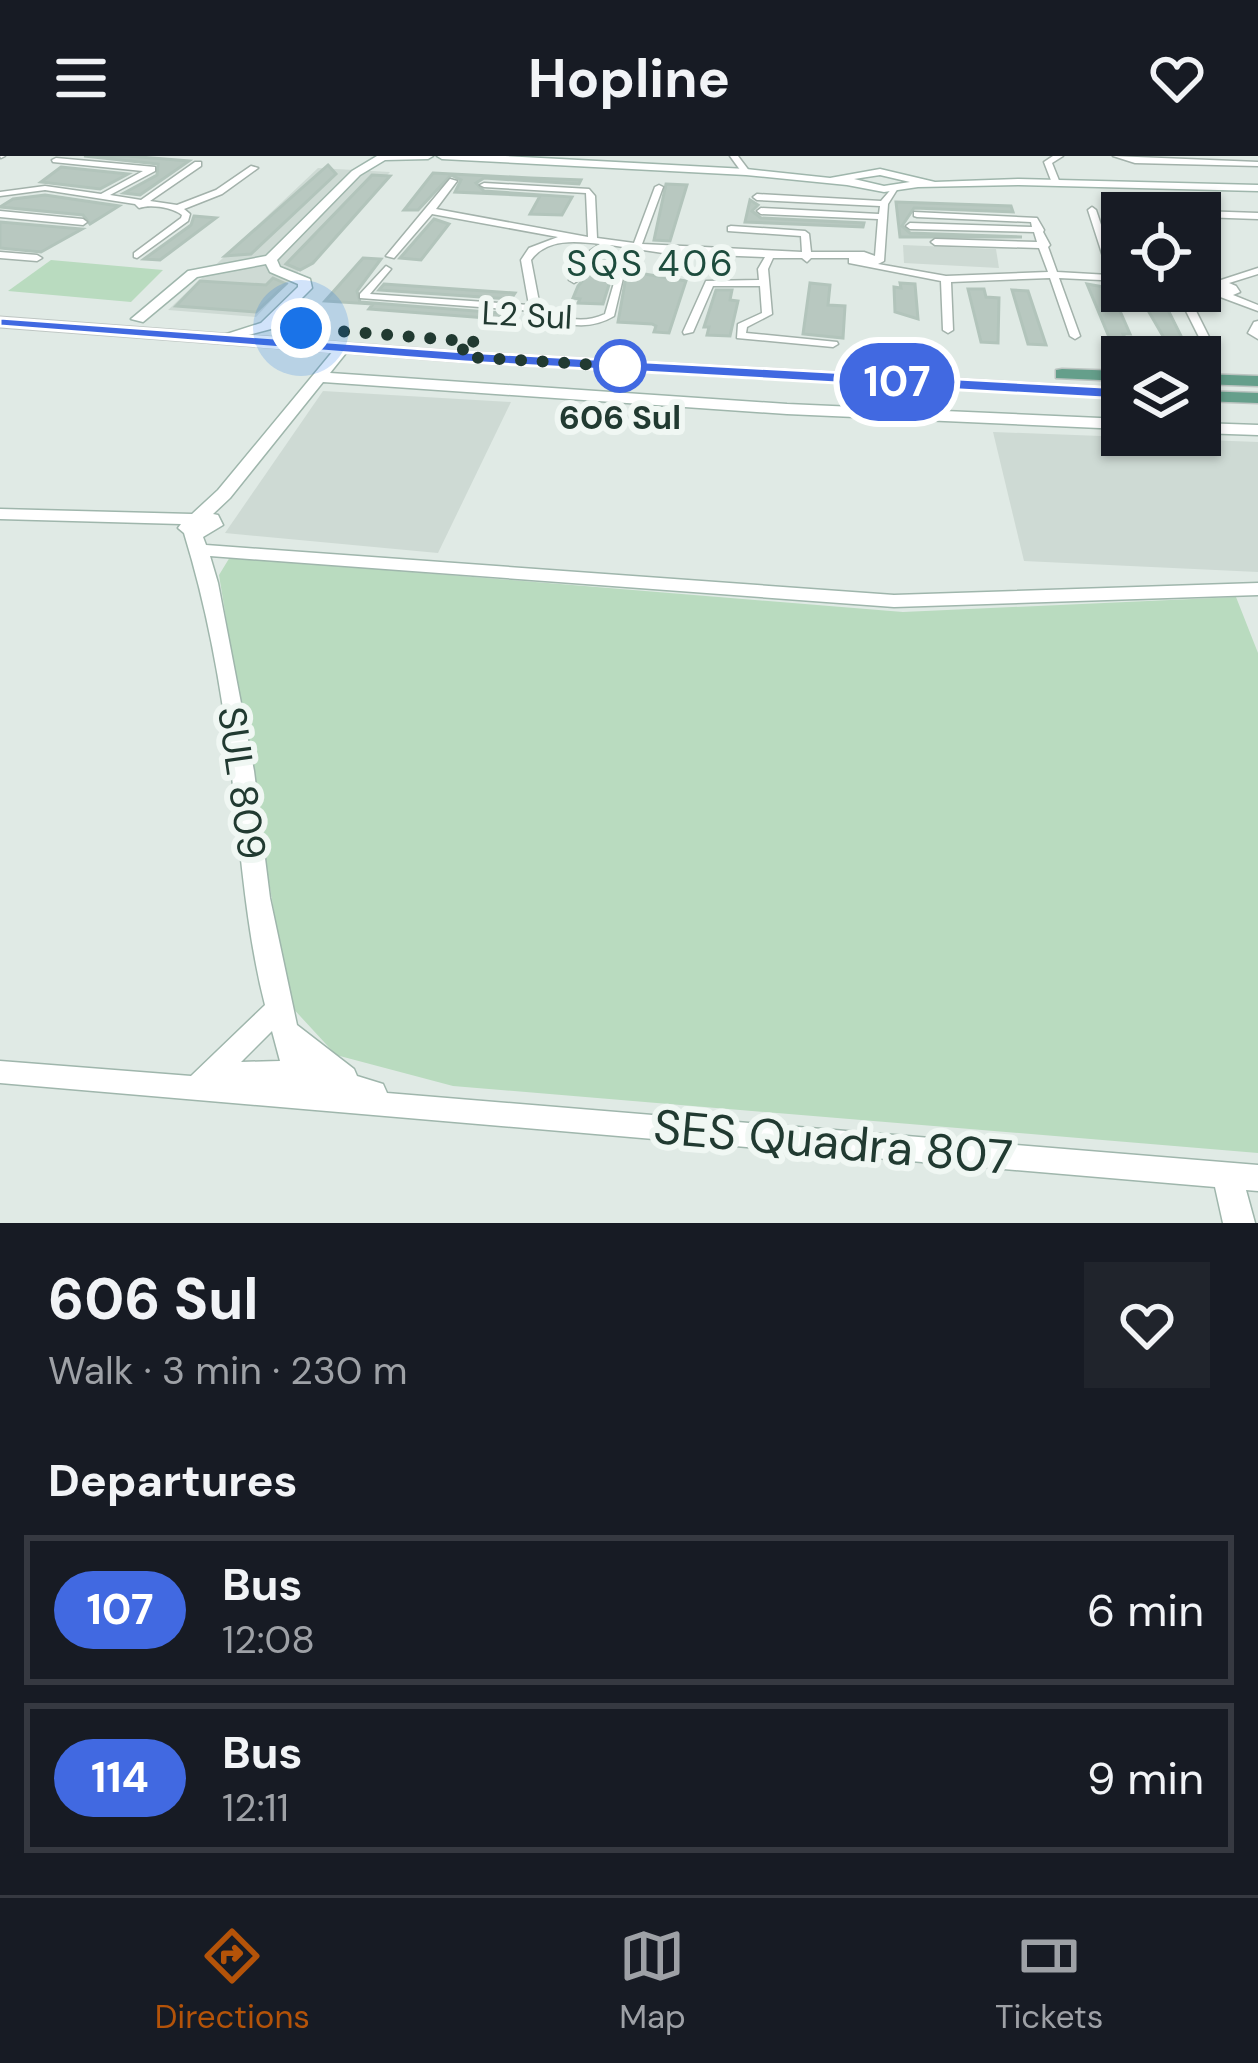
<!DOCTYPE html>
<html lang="en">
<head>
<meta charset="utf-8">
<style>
	:root { --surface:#171b24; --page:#20242c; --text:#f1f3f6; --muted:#9ea1a6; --line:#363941; --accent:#b45309 }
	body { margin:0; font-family:"DM Sans",sans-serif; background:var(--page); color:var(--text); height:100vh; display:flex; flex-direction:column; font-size:45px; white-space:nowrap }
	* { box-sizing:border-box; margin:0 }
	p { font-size:39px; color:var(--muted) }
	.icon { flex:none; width:66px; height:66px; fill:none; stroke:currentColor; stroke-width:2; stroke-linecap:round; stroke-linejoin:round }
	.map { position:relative; height:1067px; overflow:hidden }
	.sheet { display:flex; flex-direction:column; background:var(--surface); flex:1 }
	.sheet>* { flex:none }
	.badge { padding:0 24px; border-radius:39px; font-size:42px; line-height:78px }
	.fabs { position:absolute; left:1101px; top:36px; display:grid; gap:24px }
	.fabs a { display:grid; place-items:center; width:120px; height:120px; border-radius:0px; background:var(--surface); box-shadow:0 3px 9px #0004; font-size:60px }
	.you { position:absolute; width:60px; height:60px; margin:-30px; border:9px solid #fff; border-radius:50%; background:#1a73e8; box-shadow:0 0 0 18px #1a73e833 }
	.map>.badge { position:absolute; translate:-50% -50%; box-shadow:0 0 0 6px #fff }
	h2 { padding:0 48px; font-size:45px; line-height:108px }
	.round { display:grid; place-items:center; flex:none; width:126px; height:126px; border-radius:0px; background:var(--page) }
	.summary { display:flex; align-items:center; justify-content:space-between; height:204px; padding:0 48px }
	h1 { font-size:57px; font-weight:700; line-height:90px }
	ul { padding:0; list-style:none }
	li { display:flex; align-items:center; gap:36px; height:150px; margin:0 24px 18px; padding:0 24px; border:6px solid var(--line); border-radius:0px }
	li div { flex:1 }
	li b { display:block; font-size:45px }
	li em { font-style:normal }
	li .badge { min-width:132px; font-weight:700; text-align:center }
	header { display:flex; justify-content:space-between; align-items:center; height:156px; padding:0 48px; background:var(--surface); font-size:54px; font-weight:700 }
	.dock { display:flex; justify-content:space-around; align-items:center; height:168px; border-top:3px solid var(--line); background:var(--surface); font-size:33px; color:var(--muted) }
	.dock a { display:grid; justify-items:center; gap:6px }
	.dock .on { color:var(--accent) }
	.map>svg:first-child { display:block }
	.built { fill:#cedad4 }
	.green { fill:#b9dbbf }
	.building { fill:#b8c8c0; stroke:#b2c4bb; stroke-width:3 }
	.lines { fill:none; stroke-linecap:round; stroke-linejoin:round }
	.street-casing { stroke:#a3b2ab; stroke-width:3 }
	.secondary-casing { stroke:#9fb6ac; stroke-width:3 }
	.primary-casing { stroke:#bcc4c1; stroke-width:3 }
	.street { fill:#fff; fill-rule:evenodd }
	.secondary { fill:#fff; fill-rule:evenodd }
	.primary { fill:#659f8b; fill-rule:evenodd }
	.line { fill:#4169e1; stroke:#fff; stroke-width:3 }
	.walk { stroke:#213a31; stroke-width:12; stroke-dasharray:0 21.6 }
	.stop-dot { fill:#fff; stroke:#4169e1; stroke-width:6 }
	.labels { text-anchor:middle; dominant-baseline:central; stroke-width:12; stroke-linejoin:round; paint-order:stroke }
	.far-street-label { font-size:33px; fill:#213a31; stroke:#f0f7f3 }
	.far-stop-label { font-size:33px; font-weight:bold; fill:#213a31; stroke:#f0f7f3 }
	.far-neighbourhood-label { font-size:36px; letter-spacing:3px; fill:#1d4c3d; stroke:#f0f7f3 }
	.street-label { font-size:39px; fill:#213a31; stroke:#f0f7f3 }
	.near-street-label { font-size:48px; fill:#213a31; stroke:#f0f7f3 }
</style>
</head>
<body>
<header><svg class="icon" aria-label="menu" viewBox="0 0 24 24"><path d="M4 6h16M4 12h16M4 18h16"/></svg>Hopline<svg class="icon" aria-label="heart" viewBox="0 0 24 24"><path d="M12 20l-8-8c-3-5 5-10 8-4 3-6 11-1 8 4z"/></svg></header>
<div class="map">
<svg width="1258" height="1067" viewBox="0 0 1258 1067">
	<rect width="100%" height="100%" fill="#e0eae5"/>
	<!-- built -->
	<g class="built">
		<polygon points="318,12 390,16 256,161 168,154"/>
		<polygon points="903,89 996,93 999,112 904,107"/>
		<polygon points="323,235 511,246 438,397 225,377"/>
		<polygon points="993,276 1258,286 1258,416 1024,405"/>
	</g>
	<!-- green -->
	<g class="green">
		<polygon points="51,104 163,114 131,146 8,135"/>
		<polygon points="230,401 903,456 1236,441 1258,497 1258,997 453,930 336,899 289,848 219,419"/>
	</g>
	<!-- building -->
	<g class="building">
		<polygon points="84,0 128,0 189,5 140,39 124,37 157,19 158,8"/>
		<polygon points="328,9 336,18 251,98 225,100"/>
		<polygon points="61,11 128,18 100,33 41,26"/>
		<polygon points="433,17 531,22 581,24 579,28 484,22 476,27 484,35 572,41 562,59 530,58 540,40 455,36 461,24 451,19 418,54 404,54"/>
		<polygon points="372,19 390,20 313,107 300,114 286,108"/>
		<polygon points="666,28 687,29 670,85 654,84"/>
		<polygon points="45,39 119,50 90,68 83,59 0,51 13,43"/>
		<polygon points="750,44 758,49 752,55 761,62 864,67 863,71 745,66"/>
		<polygon points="896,46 1011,50 1013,56 914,52 902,70 910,77 1022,81 900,81"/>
		<polygon points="194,60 216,62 160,104 144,103 191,69"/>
		<polygon points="434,63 449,68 421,104 400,102"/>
		<polygon points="0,66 82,73 41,96 0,92"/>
		<polygon points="604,99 612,100 609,108 616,108 613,114 618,115 612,119 603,148 578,147 580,143 573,142 578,130"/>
		<polygon points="363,102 381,103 357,135 360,146 502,157 499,163 369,153 373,148 325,145"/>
		<polygon points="627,115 686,125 669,177 654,176 656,170 652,168 618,166"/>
		<polygon points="273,122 286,128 256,156 176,150 200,125 266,129"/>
		<polygon points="810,127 830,129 828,149 845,150 843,182 803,178"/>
		<polygon points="900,127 915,128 918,163 895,156 894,131 901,132"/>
		<polygon points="384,128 515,137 511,143 379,134"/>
		<polygon points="1087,128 1110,132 1130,178 1123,178 1125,182 1109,181"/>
		<polygon points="968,133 984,133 986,141 999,142 998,187 981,186"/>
		<polygon points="716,134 732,134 730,144 738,145 730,180 707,179 709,171 704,171"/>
		<polygon points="1012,134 1028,135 1046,189 1028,188"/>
		<polygon points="1146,139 1161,140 1188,194 1171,194 1142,144 1148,145"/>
	</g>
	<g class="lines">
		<!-- street casing -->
		<g class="street-casing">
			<g id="street">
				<polygon points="0,0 5,0 1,2"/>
				<polygon points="730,0 738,0 750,16 749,18 743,18"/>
				<polygon points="1053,0 1063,0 1052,7 1060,27 1056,29 1052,27 1044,6"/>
				<polygon points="1113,0 1258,6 1258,10 1135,7"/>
				<path d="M56,2L155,11V15L110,39L141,44L195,6H201V10L150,45L177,49L216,34L251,10L258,12L222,38L184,53L190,58L188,65L137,102L134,101V97L181,62L182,59C172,51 150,48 139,52L135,48L45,34L0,40V36L45,30L101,38L143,15L53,6L52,4Z"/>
				<path d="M450,23L457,25L436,53L588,81L586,37L484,31L480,29L484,27L589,33L595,40L597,82L634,87L655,31L659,29L663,31L642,88L802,96L801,80L728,75V71L731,70L805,75L809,78L811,96H864L875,100L878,63L761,58L757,55L761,52L879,58L880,50L757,44L753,41L757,38L881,45L894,30L898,32L888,48L884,105L878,108L946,120L1048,116L1039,92L935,89L931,86L935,83L1037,86L1034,76L910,73L906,70L910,67L1032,71L1031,66L917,61L914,60V56L1037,62L1044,74L1043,76L1050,89L1048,91L1057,116L1109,119L1088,54L1092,51L1096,54L1118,119H1122V125L1059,122L1080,180L1075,183L1070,180L1050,122L951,126L953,174L948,177L943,174L941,125L849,107V102H811L807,106L802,102H773L768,113L772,158L747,171L746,177L837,186L838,188L833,191L737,182L738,168L762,157L760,130H713L693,176L684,178L683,176L706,125L759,124L758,113L765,101L663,97L610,89L591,103L579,124L574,127L569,124L584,99L600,88C576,85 547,82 531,104L540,151C561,162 581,169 605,158L616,120L624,118L614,160C587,176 560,169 533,155L360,142V138L386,110L391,113L370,138L529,149L521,104L529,92L558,81L432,58L394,102L386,100Z"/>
				<polygon points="0,55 83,63 87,66 83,69 0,61"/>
				<polygon points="1200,55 1258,57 1258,63 1200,61 1200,57 1196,57"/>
				<polygon points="0,96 37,99 42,102 37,105 0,102"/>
				<polygon points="1258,112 1258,118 1229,127 1236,130 1240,136 1233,139 1258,149 1258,155 1215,139 1204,132 1218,125"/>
				<polygon points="1181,135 1191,135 1188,139 1214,191 1213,193 1204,191 1178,139"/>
				<polygon points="1258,165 1258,183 1248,177 1254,166"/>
			</g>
		</g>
		<!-- secondary casing -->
		<g class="secondary-casing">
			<g id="secondary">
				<polygon points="377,0 433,0 428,3 385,4 360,19 277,104 280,111 310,123 312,132 271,173 218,187 211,183 261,167 298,131 298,128 270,116 266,108 197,121 143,166 131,163 188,115 266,100 352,15"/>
				<path d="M437,0H505L746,13L830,22L880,13L935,26L1019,23L1258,29V35L1019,29L918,31L884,36L847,29L746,19L442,3ZM880,19L910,26L884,30L854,23Z"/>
				<path d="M343,188L350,192L330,217L787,248L1122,263V273L787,258L323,226L230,342L213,358L218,359L223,369L203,381L206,389L894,439L1258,427V439L894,451L210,400L218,427L254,615L270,742L297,869L354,913L357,920L383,928L387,937L1258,1009V1035L1246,1034L1255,1067H1223L1215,1031L0,927V905L191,920L265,849C246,775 241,697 232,621C223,539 208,455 184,377L178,372L181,368L0,363V353L192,358L218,334L338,189ZM272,875L280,905L241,906Z"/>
				<polygon points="1200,267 1258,269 1258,279 1200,277"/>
			</g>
		</g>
		<!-- primary casing -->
		<g class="primary-casing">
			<g id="primary">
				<polygon points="0,161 465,196 1122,232 1122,242 465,206 0,171"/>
				<polygon points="1062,213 1122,215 1122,225 1056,222 1056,214"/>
				<polygon points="1200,218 1258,220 1258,230 1200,228"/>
				<polygon points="1200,235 1258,237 1258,247 1200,245"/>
			</g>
		</g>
		<!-- street -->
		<use href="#street" class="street"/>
		<!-- secondary -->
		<use href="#secondary" class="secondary"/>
		<!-- primary -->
		<use href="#primary" class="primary"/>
	</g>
	<!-- line -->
	<polygon class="line" points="0,162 465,196 1122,232 1131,237 1122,243 465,206 0,170"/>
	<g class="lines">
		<!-- walk -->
		<polyline class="walk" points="301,172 478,186 462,194 465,201 634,211 620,210"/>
	</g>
	<!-- markers -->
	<circle class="stop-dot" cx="620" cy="210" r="24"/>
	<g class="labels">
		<!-- far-street labels -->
		<g class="far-street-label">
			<text transform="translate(527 159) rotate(3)">L2 Sul</text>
		</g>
		<!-- far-stop labels -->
		<g class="far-stop-label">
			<text x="620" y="261">606 Sul</text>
		</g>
		<!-- far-neighbourhood labels -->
		<g class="far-neighbourhood-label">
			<text x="651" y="107">SQS 406</text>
		</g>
		<!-- street labels -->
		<g class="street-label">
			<text transform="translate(242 627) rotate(82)">SUL 809</text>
		</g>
		<!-- near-street labels -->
		<g class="near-street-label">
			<text transform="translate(833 986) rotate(5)">SES Quadra 807</text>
		</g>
	</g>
</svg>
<div class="fabs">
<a><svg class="icon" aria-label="locate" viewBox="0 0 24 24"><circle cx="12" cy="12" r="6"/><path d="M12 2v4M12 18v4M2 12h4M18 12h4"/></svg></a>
<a><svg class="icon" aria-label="layers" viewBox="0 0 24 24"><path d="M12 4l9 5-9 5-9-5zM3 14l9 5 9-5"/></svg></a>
</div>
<div class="you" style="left:301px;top:172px"></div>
<b class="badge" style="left:897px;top:226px;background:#4169e1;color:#fff">107</b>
</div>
<section class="sheet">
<div class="summary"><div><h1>606 Sul</h1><p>Walk · 3 min · 230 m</p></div><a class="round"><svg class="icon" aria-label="heart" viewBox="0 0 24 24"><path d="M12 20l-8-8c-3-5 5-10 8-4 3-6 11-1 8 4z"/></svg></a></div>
<h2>Departures</h2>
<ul>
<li><span class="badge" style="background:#4169e1;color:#fff">107</span><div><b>Bus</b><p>12:08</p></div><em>6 min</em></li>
<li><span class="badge" style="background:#4169e1;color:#fff">114</span><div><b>Bus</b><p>12:11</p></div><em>9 min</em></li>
</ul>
</section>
<nav class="dock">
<a class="on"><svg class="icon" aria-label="directions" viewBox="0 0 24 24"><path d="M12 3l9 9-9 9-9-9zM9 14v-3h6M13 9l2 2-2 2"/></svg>Directions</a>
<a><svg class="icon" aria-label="map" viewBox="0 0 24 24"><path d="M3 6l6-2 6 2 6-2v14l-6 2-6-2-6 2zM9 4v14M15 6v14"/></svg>Map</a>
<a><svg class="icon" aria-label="tickets" viewBox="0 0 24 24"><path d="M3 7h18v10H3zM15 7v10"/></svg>Tickets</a>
</nav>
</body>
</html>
